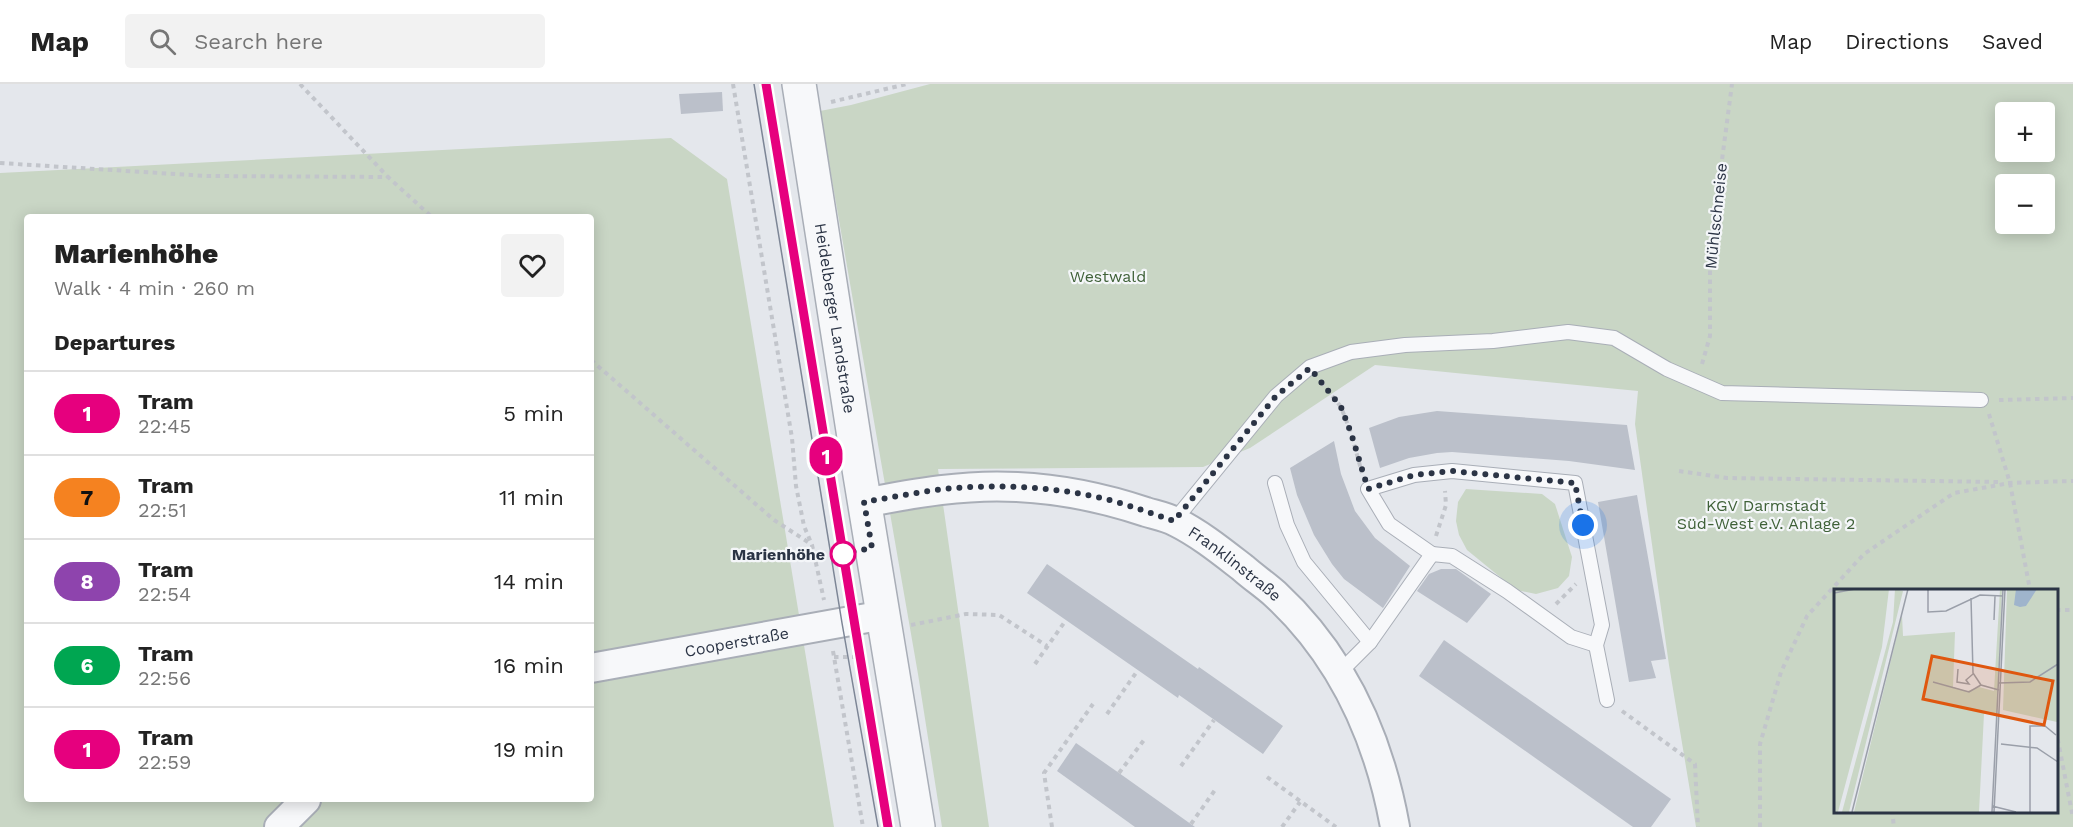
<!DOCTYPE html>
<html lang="en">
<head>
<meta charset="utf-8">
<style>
	:root { --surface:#fff; --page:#f2f2f2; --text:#222; --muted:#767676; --line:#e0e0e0 }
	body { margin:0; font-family:"Work Sans",sans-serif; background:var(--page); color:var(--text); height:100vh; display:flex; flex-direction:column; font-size:22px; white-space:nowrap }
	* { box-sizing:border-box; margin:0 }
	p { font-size:20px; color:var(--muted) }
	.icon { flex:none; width:33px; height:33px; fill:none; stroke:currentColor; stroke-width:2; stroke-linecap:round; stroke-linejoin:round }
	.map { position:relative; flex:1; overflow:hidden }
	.panel { position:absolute; left:24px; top:130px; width:570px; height:588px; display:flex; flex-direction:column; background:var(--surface); border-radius:6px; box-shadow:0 3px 15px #0003 }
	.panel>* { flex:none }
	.badge { padding:0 12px; border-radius:20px; font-size:21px; line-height:39px }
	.buttons { position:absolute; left:1995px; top:18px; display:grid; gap:12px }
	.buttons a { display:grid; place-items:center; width:60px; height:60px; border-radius:6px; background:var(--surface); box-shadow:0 3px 15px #0003; font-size:30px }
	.you { position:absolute; width:30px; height:30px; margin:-15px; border:4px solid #fff; border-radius:50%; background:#1a73e8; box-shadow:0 0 0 9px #1a73e833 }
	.map>.badge { position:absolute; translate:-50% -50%; box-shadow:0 0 0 3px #fff }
	h2 { padding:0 30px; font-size:22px; line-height:54px }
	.round { display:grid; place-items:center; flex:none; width:63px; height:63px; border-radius:6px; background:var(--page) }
	.summary { display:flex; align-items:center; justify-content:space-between; height:102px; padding:0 30px }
	h1 { font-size:28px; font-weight:800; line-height:45px }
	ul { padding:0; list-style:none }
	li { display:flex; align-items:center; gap:18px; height:84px; padding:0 30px; border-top:2px solid var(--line) }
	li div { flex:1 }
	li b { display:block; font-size:22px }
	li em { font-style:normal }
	li .badge { min-width:66px; font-weight:700; text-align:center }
	header { display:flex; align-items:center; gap:36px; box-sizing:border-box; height:84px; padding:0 30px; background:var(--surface); border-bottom:2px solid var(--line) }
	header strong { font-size:28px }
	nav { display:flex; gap:33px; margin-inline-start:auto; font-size:21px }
	.search { width:420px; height:54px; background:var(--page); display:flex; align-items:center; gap:15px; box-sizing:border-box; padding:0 21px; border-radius:6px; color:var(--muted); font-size:22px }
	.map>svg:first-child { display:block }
	.green { fill:#c9d6c5; fill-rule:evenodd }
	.building { fill:#bbc0ca }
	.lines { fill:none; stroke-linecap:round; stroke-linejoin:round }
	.service-casing { stroke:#a9aeb7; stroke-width:16 }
	.minor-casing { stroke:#a9aeb7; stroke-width:32 }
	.tertiary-casing { stroke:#a9aeb7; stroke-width:36 }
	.path { stroke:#c2c5cb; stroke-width:4; stroke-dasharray:4.5 4.5; stroke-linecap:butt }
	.service { stroke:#f7f8fa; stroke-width:14 }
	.minor { stroke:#f7f8fa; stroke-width:28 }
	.tertiary { stroke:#f7f8fa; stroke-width:33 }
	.tram { stroke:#7d8696; stroke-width:1.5 }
	.line-casing { stroke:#fff; stroke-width:14 }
	.line { stroke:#e6007e; stroke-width:9 }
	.walk { stroke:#2b3445; stroke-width:6; stroke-dasharray:0 10.8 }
	.stop-dot { fill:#fff; stroke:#e6007e; stroke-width:3 }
	.labels { text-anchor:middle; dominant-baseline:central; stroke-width:4.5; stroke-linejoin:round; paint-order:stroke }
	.street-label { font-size:16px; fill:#2b3445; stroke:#f4f6f9 }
	.park-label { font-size:16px; fill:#3f6138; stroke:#f4f6f9 }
	.stop-label { font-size:16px; font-weight:bold; fill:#2b3445; stroke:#f4f6f9; text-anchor:end }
	.inset-road { fill:none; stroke:#9a9fa9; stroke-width:1.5 }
	.view { fill:#df570f; fill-opacity:0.15; stroke:#df570f; stroke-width:3 }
	.inset-edge { fill:none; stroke:#2b3445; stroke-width:3 }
</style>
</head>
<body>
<header>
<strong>Map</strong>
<div class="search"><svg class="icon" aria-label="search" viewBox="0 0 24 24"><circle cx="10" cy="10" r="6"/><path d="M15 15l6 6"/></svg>Search here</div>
<nav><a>Map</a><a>Directions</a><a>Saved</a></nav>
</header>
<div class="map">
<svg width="2073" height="743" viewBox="0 0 2073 743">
	<rect width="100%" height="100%" fill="#e4e7ec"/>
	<!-- green -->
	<g class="green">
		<path d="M930,0H2073V743H1696L1669,581L1635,340L1638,307L1375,281L1250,364L1203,383L938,385L989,743H942L918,590L820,27L851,21ZM2006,28H2044V68H2006ZM2006,100H2044V140H2006ZM1836,506H2056V726H1836Z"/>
		<path d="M671,54L727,95L834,743H0V89ZM27,134H591V716H27Z"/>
		<polygon points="1466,405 1542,410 1555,420 1572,473 1569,492 1558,504 1536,510 1516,506 1467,466 1459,451 1456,437 1458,418"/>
	</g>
	<!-- building -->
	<g class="building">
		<polygon points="722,8 723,27 681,30 679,10"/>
		<polygon points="1437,327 1627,341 1635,386 1569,377 1452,368 1437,369 1409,374 1380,384 1369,344 1399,333"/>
		<polygon points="1334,357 1341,390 1355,427 1375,454 1410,482 1383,524 1344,495 1332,480 1314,451 1297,411 1290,384"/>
		<polygon points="1637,411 1666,575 1651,577 1656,594 1629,598 1598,418"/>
		<polygon points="1047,480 1198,585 1199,583 1283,642 1263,670 1179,611 1178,614 1027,509"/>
		<polygon points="1441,485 1456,485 1491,510 1467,539 1417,507 1429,490"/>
		<polygon points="1444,556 1671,715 1651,743 1633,743 1419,592"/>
		<polygon points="1076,659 1119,689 1195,743 1135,743 1057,687"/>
	</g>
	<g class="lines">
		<!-- service casing -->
		<g class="service-casing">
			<g id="service">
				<polyline points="1275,399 1287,441 1304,478 1370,558"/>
				<polyline points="1174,437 1276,312 1310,283 1351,268 1405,261 1493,257 1568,248 1614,254 1667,285 1722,309 1981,316"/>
				<polyline points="1432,470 1452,472 1507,507 1571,553 1596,561"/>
				<polyline points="1339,589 1370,558 1432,470 1389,440 1368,405 1414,391 1452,387 1575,399 1602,541 1596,561 1607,616"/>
			</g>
		</g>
		<!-- minor casing -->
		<g class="minor-casing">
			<g id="minor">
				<path id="s1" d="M864,419C915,409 966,400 1017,403C1061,405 1104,414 1146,428C1156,431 1167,433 1176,438C1200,450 1221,467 1243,484C1253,493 1265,501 1275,510C1342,572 1379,654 1395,743"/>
				<path id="s2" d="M591,584L884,531"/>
				<polyline points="279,743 306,716"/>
			</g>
		</g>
		<!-- tertiary casing -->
		<g class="tertiary-casing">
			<g id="tertiary">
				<path id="s3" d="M799,0L859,385L918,743"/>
			</g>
		</g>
		<!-- path -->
		<g class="path">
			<polyline points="300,0 388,93"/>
			<polyline points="733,0 792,354 796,402 804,442 812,461 824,516"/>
			<polyline points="831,18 907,0"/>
			<polyline points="0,79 207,92 388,93 433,134"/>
			<polyline points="591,276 774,436 811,460"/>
			<polyline points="1702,280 1710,252 1710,167 1732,0"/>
			<polyline points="1321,298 1341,323 1351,349 1362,389"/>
			<polyline points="1999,316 2073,314"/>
			<polyline points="1989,330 2010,399 2030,506"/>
			<polyline points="1679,387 1727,394 2000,398"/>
			<polyline points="2008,399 2073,397"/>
			<polyline points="1436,452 1446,421 1445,407"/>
			<polyline points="1556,520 1576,500"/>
			<polyline points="2056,526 2073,526"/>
			<polyline points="911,541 966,530 999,531 1047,562"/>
			<polyline points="833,567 863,743"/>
			<polyline points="834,573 862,573"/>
			<polyline points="1035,580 1066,536"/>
			<polyline points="1622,627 1695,680 1698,743"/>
			<polyline points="1107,630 1138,586"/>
			<polyline points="2056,646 2073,734"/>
			<polyline points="1181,682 1214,636"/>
			<polyline points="1119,689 1144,656"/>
			<polyline points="1267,693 1336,743"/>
			<polyline points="1892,726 1894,743"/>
			<polyline points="1191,740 1215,706"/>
			<polyline points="1052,743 1044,689 1093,620"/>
			<polyline points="1282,743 1300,718"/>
			<polyline points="1760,743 1760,660 1781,588 1807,532 1864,470 1954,409 2010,399"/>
		</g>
		<!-- service -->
		<use href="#service" class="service"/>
		<!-- minor -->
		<use href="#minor" class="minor"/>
		<!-- tertiary -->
		<use href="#tertiary" class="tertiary"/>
		<!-- tram -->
		<g class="tram">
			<polyline points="754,0 842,539 878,743"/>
			<polyline points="766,0 888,743"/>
		</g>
	</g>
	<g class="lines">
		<!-- line casing -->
		<g class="line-casing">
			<polyline id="line" points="766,0 888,743"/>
		</g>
		<!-- line -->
		<use href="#line" class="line"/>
		<!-- walk -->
		<path class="walk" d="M843,470L872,464L864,418C900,412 936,404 973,403C1020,401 1068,405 1113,417C1134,423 1154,430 1174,437L1276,312L1310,284L1341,323L1351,349L1368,405L1414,391L1452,387L1575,399L1583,441"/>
	</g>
	<!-- markers -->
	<circle class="stop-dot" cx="843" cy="470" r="12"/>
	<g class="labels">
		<!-- street labels -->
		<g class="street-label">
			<text transform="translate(1716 132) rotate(-84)">Mühlschneise</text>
			<text stroke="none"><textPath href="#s3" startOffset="237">Heidelberger Landstraße</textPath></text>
			<text stroke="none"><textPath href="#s1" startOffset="390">Franklinstraße</textPath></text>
			<text stroke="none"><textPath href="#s2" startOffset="148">Cooperstraße</textPath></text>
		</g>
		<!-- park labels -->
		<g class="park-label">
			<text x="1108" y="192">Westwald</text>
			<text x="1766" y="421">KGV Darmstadt<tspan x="1766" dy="18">Süd-West e.V. Anlage 2</tspan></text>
		</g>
		<!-- stop labels -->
		<g class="stop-label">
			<text x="825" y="470">Marienhöhe</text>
		</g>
	</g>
	<!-- overview -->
	<g transform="translate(1834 505)">
		<rect width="224" height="224" fill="#e4e7ec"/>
		<path d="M55,0L48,58L4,223H0V1ZM61,0L69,2L15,223H8L59,33ZM166,0H168L163,124L150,125L145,223H20L68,26L69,47L121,43L119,98L133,102L145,98L160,102ZM173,0H223V133L169,121Z" fill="#c9d6c5"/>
		<path d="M182,0H203L192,17L186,18L180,16Z" fill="#9fb4cc"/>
		<path class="inset-road" d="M94,0V23L112,22L146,6L169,7M0,4L21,0M137,9L139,84L147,96L165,101M160,31L161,7M124,80L123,93L135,95L132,91L139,85M99,93L135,103L147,96M165,94L196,93L224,75M167,155L203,159L224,173M158,217L182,223M18,223L74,0M158,223L169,0M160,223L171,0M196,223V137H211L222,146"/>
		<path class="view" d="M98,67L219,92L210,136L89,110Z"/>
		<rect width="224" height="224" class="inset-edge"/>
	</g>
</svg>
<div class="buttons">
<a>+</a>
<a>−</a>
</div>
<div class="you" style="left:1583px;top:441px"></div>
<b class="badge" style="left:826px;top:372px;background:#e6007e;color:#fff">1</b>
<section class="panel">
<div class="summary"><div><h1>Marienhöhe</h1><p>Walk · 4 min · 260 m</p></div><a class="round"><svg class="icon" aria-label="heart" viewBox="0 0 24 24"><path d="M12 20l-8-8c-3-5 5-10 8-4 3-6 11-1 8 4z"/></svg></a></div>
<h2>Departures</h2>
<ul>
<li><span class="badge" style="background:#e6007e;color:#fff">1</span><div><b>Tram</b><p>22:45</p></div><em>5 min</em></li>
<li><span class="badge" style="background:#f58220;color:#111">7</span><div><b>Tram</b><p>22:51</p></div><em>11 min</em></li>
<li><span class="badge" style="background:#8e44ad;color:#fff">8</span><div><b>Tram</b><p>22:54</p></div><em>14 min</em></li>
<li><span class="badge" style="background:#00a651;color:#fff">6</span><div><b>Tram</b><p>22:56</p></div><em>16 min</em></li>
<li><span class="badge" style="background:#e6007e;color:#fff">1</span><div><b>Tram</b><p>22:59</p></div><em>19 min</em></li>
</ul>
</section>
</div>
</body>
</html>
